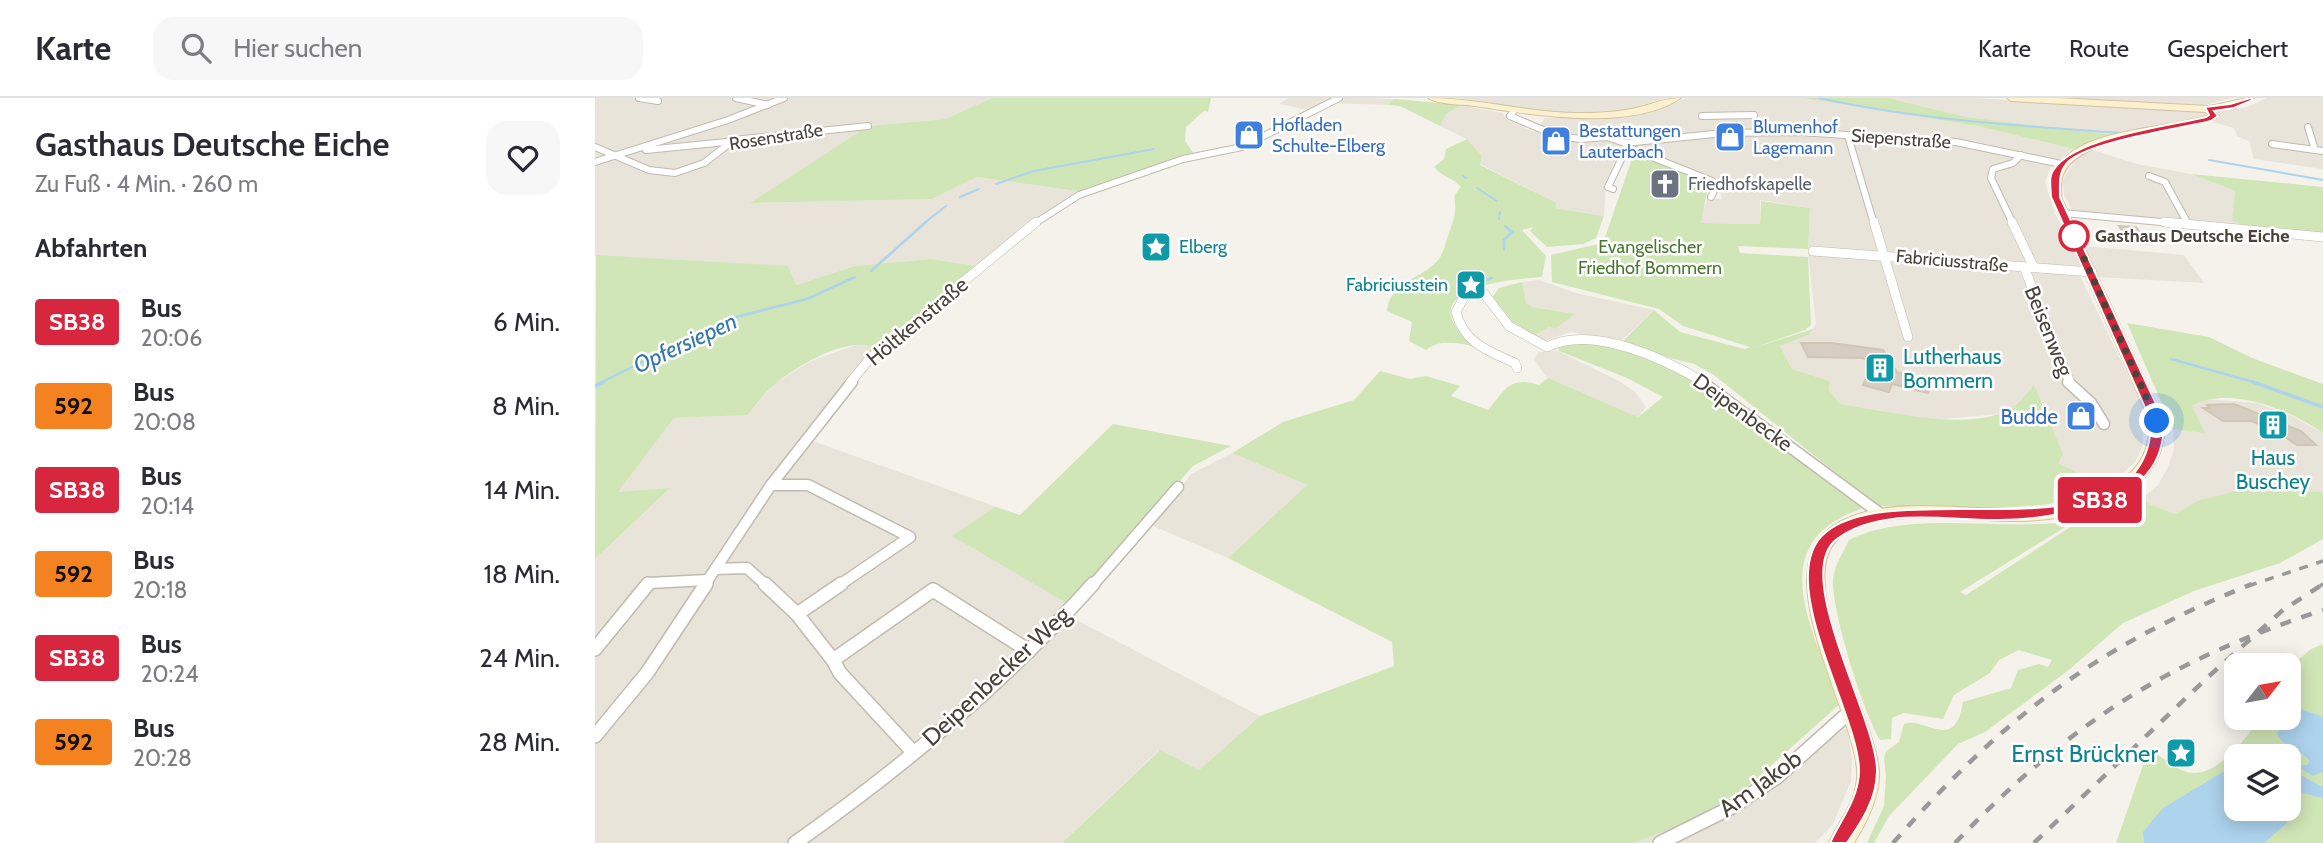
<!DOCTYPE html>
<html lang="de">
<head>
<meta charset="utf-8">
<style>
	:root { --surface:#fff; --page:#f7f7f7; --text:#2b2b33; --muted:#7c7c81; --line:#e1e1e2 }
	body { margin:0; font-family:Cabin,sans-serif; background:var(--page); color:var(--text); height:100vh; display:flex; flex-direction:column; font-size:26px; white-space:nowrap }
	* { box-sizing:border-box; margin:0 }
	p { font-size:23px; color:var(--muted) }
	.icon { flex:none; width:38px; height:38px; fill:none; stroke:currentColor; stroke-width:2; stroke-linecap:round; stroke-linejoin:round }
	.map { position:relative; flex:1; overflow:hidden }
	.sheet { display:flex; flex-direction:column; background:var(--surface); width:595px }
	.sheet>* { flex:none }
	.badge { padding:0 14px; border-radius:5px; font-size:24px; line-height:46px }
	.needle { width:46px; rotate:59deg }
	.buttons { position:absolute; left:1629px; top:555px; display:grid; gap:14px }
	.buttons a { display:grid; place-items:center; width:77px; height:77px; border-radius:14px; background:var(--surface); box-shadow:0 4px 18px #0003; font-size:35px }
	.you { position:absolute; width:35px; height:35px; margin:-18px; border:5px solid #fff; border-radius:50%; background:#1a73e8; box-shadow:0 0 0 10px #1a73e833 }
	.map>.badge { position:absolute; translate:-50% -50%; box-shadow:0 0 0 4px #fff }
	h2 { padding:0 35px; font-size:26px; line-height:63px }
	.round { display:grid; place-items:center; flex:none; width:74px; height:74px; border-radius:21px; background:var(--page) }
	.summary { display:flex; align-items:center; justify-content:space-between; height:119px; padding:0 35px }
	h1 { font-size:33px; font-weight:600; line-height:52px }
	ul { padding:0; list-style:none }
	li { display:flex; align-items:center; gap:21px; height:84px; padding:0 35px }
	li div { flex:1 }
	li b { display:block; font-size:26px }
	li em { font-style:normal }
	li .badge { min-width:77px; font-weight:700; text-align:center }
	header { display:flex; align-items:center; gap:42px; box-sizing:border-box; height:98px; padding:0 35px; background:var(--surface); border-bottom:2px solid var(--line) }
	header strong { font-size:33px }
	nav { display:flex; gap:38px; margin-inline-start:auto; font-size:24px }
	.search { width:490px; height:63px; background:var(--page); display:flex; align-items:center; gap:18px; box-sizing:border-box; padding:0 24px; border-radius:21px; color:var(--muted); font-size:26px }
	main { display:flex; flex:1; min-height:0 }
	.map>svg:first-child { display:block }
	.residential { fill:#e9e4da }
	.green { fill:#d1e6b7; fill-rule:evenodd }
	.water { fill:#add3ed }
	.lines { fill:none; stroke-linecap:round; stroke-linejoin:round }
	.stream-far2 { stroke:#add3ed; stroke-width:2 }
	.stream-far1 { stroke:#add3ed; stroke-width:2.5 }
	.stream { stroke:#add3ed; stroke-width:3.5 }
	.building { fill:#d6cec2; stroke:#d1c6b5; stroke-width:2 }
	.street-far3-casing { stroke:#c0baaf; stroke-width:8 }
	.street-far2-casing { stroke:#c0baaf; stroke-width:10 }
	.street-far1-casing { stroke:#c0baaf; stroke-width:13 }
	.street-casing { stroke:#c0baaf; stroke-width:16 }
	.secondary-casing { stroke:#d2c49e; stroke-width:2 }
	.street-far3 { stroke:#fff; stroke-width:6 }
	.street-far2 { stroke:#fff; stroke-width:9 }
	.street-far1 { stroke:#fff; stroke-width:10 }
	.street { stroke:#fff; stroke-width:13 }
	.secondary { fill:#fcf1cf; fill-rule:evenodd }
	.rail-far1 { stroke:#999; stroke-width:3.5; stroke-dasharray:9 9; stroke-linecap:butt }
	.rail { stroke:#999; stroke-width:4.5; stroke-dasharray:11 11; stroke-linecap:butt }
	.line { fill:#d7263d; stroke:#fff; stroke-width:2 }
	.walk { stroke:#49433a; stroke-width:7; stroke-dasharray:0 12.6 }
	.stop-dot { fill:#fff; stroke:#d7263d; stroke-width:3.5 }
	.labels { text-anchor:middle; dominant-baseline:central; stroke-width:5; stroke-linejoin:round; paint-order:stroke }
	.far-shop-label { font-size:18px; fill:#366cbe; stroke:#fff; text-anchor:start }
	.far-street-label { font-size:18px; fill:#49433a; stroke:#fff }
	.far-worship-label { font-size:18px; fill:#5b616d; stroke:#fff; text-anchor:start }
	.far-stop-label { font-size:18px; font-weight:bold; fill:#49433a; stroke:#fff; text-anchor:start }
	.far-culture-label { font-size:18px; fill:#0d838f; stroke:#fff; text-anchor:start }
	.far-park-label { font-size:18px; fill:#4b792f; stroke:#fff }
	.street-label { font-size:21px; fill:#49433a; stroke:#fff }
	.culture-label { font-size:21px; fill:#0d838f; stroke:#fff; text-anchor:start }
	.shop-label { font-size:21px; fill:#366cbe; stroke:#fff; text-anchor:end }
	.water-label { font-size:23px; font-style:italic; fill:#3579a8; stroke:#fff }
	.near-street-label { font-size:24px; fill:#49433a; stroke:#fff }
	.near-culture-label { font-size:24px; fill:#0d838f; stroke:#fff; text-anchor:end }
</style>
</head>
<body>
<header>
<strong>Karte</strong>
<div class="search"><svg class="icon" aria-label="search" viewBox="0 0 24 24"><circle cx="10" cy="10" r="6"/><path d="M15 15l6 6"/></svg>Hier suchen</div>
<nav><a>Karte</a><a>Route</a><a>Gespeichert</a></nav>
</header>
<main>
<section class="sheet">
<div class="summary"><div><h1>Gasthaus Deutsche Eiche</h1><p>Zu Fuß · 4 Min. · 260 m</p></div><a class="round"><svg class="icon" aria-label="heart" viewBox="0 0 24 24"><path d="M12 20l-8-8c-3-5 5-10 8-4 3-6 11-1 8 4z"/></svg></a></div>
<h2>Abfahrten</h2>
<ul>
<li><span class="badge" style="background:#d7263d;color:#fff">SB38</span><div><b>Bus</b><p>20:06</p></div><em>6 Min.</em></li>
<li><span class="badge" style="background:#f58220;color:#111">592</span><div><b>Bus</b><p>20:08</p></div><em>8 Min.</em></li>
<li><span class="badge" style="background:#d7263d;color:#fff">SB38</span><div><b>Bus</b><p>20:14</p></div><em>14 Min.</em></li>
<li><span class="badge" style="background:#f58220;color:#111">592</span><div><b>Bus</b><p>20:18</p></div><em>18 Min.</em></li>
<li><span class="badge" style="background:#d7263d;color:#fff">SB38</span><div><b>Bus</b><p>20:24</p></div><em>24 Min.</em></li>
<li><span class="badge" style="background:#f58220;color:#111">592</span><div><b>Bus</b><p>20:28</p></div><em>28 Min.</em></li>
</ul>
</section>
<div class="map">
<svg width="1728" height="745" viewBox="0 0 1728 745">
	<rect width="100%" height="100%" fill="#f5f2ec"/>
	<!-- residential -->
	<g class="residential">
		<polygon points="0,0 397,0 350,21 273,28 157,105 337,101 382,79 488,94 383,168 335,161 260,168 201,187 0,158"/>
		<polygon points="693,0 776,0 799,1 793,7 734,5 718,13 684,6"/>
		<polygon points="863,0 1071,0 1032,11 967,16"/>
		<polygon points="1092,0 1207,0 1382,28 1479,51 1457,66 1450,84 1460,116 1478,147 1589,157 1609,185 1485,178 1547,306 1548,347 1540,364 1512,390 1462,365 1452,320 1443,303 1405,316 1348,321 1324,320 1245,306 1234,292 1235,283 1197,271 1185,248 1214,237 1221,226 1213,156 1215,110 1165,102 1165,126 1105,125 1112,101 1127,101 1123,84 1043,53 1026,51 1011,83 1009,118 960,110 962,105 885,66 887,58 872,41 845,28 851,16 867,7 907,15 913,22 939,34 950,20 1020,19 1059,12"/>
		<polygon points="1293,0 1379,0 1612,13 1650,10 1672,0 1728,0 1728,71 1659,61 1654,43 1642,38 1639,30 1604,20 1520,37 1372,19"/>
		<polygon points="1456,0 1637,0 1610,7"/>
		<polygon points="1498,52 1542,66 1596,76 1640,93 1659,132 1485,116 1477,112 1469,97 1468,81 1482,60"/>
		<polygon points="944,182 981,195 1059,212 1026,243 975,234 948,244 936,240 954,229 960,231 979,216 938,209 931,205 927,184"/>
		<polygon points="266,245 277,247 272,260 215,342 424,417 502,478 468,515 665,618 604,672 564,652 467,745 0,745 0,461 74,391 22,395 79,320 153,317 180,285 216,263"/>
		<polygon points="963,253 1024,283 1041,295 1051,309 1043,319 952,280 939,261 944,254"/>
		<polygon points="1610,301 1663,305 1697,318 1728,335 1728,394 1602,403 1580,416 1545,402 1563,387 1573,369 1579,351 1578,331 1609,334 1597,308"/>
		<polygon points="637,355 712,387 633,460 558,428 596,376"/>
		<polygon points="1249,631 1253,631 1257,662 1256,683 1238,726 1220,745 1039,745 1094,724 1103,734 1140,715"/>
	</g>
	<!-- green -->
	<g class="green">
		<polygon points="397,0 616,0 613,14 609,13 591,29 590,43 600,57 488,94 382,79 337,101 155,105 273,28 350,21"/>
		<polygon points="1207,0 1293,0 1372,19 1520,37 1479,51 1382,28"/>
		<polygon points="799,1 867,7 851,16 845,28 805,8 793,7"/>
		<path d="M872,41L887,58L885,67L962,105L960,110L1009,118L1001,140L988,146L952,149L935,133L939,129L927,132L951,158L947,179C924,181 833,186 861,229C865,236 874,243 880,249C864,245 845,241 831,252L814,243L817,224L792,213C794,184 828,181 844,161C849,154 851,143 854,135C859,121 862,113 859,98L866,89C857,79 847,79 839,69L849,61L851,51Z"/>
		<path d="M1039,55L1111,84L1113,88L1106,125L1165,126L1166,103L1215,110L1213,151L1143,148L1145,155L1213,159L1216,227L1210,232L1158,250L1218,231L1214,237L1185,248L1197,271L1235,283L1234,292L1245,306C1291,313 1369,333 1412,313C1423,308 1431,296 1439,287L1468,356L1463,365L1512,390L1480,402L1446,407L1400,410L1282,408L1119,277L1099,266L1024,247L1059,212L1085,234L1150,251L1155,249L1088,228L1064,211L957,184L956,157L1008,145Z"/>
		<polygon points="1596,76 1728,89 1728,138 1659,132 1637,122 1640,93"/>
		<path d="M1,157L193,168L201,187L260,168L335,161L383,168L347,204L272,260L276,248C247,241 205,267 182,284C171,293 162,306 153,317L79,320L23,394L75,390L0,461Z"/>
		<polygon points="927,184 931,205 938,209 980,216 960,231 954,229 936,240 926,235 896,201 904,190"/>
		<path d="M1532,225L1614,239L1657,260L1728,286V335C1695,312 1635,287 1597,308L1610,335L1578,331Z"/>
		<path d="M977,241L1028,250L1100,279L1266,406V411C1165,445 1219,536 1246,605L1151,690L1094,724L1039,745H467L565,652L604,672L665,618L799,568L797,544L633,460L712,387L637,355L688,324L759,302L785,273L815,281L831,278L865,288L856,298L893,312C911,291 915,278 944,287L953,280L1043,319L1068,299L1032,280L964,253L963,249Z"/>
		<polygon points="518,326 636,348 598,368 475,507 357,438 400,409 425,417"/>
		<path d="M1645,392L1728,394V441L1685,465L1599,493L1528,525L1475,571L1390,634L1363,646L1294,718L1279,745H1272L1289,708L1291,678L1289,660L1291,653L1304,644L1309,626C1329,618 1360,656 1368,604L1416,590L1423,572L1444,566L1453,569L1457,562L1424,552L1404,562L1395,575L1359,597L1348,621L1309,615L1297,620L1296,641L1285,642C1268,613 1237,515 1238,482C1239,468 1248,455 1254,442C1313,412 1403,433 1471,424L1472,428L1365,494L1371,497L1486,422L1545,402L1580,416L1602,403Z"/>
		<path d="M1728,546V745H1521L1554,650C1566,658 1578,670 1592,674C1621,682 1652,639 1665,620H1694V570L1716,551ZM1642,658H1694V710H1642Z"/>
	</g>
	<!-- water -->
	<g class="water">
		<path d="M1706,611L1728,619V674L1718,678L1701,668L1712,667L1715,663C1706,652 1688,649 1682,636L1689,620H1694V613Z"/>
		<polygon points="1641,666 1642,710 1681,711 1692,719 1692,725 1669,745 1549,745 1548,734 1568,710"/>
		<polygon points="1694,671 1728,689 1728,700 1704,694 1694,686"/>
	</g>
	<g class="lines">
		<!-- stream-far2 -->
		<g class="stream-far2">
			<path d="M1224,0C1324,22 1424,28 1526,35"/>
			<polyline points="1614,62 1728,82"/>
			<polyline points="868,78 871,80"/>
			<polyline points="401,86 439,73 559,51"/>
			<polyline points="882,90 902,103"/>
			<polyline points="365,99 384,91"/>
			<polyline points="904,121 905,114"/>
			<polyline points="328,126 351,108"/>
		</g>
		<!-- stream-far1 -->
		<g class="stream-far1">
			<polyline points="909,152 909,142 917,134 910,128"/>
			<polyline points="276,173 331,124"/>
			<polyline points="888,183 897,180"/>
			<polyline points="1576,261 1662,285"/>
			<polyline points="5,285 133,221 212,201 260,179"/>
		</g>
		<!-- stream -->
		<g class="stream">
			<polyline points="1658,284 1728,309"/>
			<polyline points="0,288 9,284"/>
		</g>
	</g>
	<!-- building -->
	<g class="building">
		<polygon points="1524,128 1541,129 1553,146 1535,144"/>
		<polygon points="1206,245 1237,245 1288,252 1302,274 1337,284 1333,295 1297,286 1294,294 1268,287 1277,266 1268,260 1213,259"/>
		<polygon points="1639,306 1706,333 1721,347 1702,347 1678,331 1656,323 1628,323 1608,310 1615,310 1612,307"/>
	</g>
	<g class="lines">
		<!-- street-far3 casing -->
		<g class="street-far3-casing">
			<g id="street-far3">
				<polyline points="44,0 63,3"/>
				<polyline points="141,0 173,7"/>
				<polyline points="918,14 915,18 962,38 986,41 1012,39 1030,45 1129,35 1204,34 1361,44 1466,66"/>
				<polyline points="1107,18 1159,17"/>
				<polyline points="1713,29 1720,52"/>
				<polyline points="1253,38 1279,126"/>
				<polyline points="1677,46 1728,53"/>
				<polyline points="0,49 54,72 80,75 109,65 139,42 273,28"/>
				<polyline points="1032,49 1117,83 1120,91 1116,99"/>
				<polyline points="51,52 131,44"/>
				<polyline points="0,64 133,22 189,0"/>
				<polyline points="1554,78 1570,84 1593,126"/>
				<polyline points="1018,91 1013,89 1032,49 1030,45"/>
				<polyline points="1468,115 1588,126"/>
				<polyline points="439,126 484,97 588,61 647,49 744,0"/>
				<polyline points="1418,126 1396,80 1398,71 1418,65 1426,57"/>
			</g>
		</g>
		<!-- street-far2 casing -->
		<g class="street-far2-casing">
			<g id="street-far2">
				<polyline points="1279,124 1313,239"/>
				<polyline points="1417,124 1439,170"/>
				<polyline points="1569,124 1728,139"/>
				<polyline points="1218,153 1497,174"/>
				<polyline points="1429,169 1475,285"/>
				<path d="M922,270L920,265C893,253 869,245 861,214L870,197L888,194L914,228L952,249C997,226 1070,261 1110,285"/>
				<polyline points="255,285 276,259 349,204 368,184 441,124"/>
			</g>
		</g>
		<!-- street-far1 casing -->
		<g class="street-far1-casing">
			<g id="street-far1">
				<polyline points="1107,284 1287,417"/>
				<polyline points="1473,284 1496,305 1509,326"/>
				<polyline points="176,387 213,387 315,439 243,488"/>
				<polyline points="120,471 152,470 172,488"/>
				<polyline points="52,488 54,485 113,482"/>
				<polyline points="109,488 176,387 257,284"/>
				<polyline points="497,488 583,389"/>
			</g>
		</g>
		<!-- street casing -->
		<g class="street-casing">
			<g id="street">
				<polyline points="170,486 202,516 238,562"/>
				<polyline points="202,516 246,486"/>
				<polyline points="0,551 53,486"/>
				<polyline points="0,638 52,575 111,486"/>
				<polyline points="318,654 245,575 238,562 338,492 434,553"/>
				<path d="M200,745C308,669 410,584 498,486"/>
				<polyline points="1065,745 1137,709 1182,679 1249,619 1259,615"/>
			</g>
		</g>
		<!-- secondary casing -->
		<g class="secondary-casing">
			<g id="secondary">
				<path d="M833,0C886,0 937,16 990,15C1010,15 1030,13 1049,8C1062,4 1073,0 1086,0C1036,34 937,17 880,8C866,6 844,7 833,0Z"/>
				<path d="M1412,0H1463L1613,8C1629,6 1644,0 1659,0L1640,10L1619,13L1624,18L1616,23C1580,31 1483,39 1468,77C1465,83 1467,93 1466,99L1569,323C1571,354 1558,377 1532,394C1500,414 1465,422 1427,423C1379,424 1283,407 1245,439C1194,482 1283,620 1284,676C1284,700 1272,724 1259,745H1234C1245,720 1264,702 1262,672C1258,612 1173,477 1234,431C1291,387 1401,422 1469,408C1489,404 1505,396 1522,385C1546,370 1555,351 1555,323L1456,99C1456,93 1455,83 1457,78C1478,27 1571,33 1614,17L1610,14L1416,3Z"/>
			</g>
		</g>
		<!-- street-far3 -->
		<use href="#street-far3" class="street-far3"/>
		<!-- street-far2 -->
		<use href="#street-far2" class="street-far2"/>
		<!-- street-far1 -->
		<use href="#street-far1" class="street-far1"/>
		<!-- street -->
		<use href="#street" class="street"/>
		<!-- secondary -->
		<use href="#secondary" class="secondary"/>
		<!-- rail-far1 -->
		<g class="rail-far1">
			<polyline points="1653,488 1728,463"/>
			<polyline points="1725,488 1728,486"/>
		</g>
		<!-- rail -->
		<g class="rail">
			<path d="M1298,745C1409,619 1500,549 1657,486"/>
			<path d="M1360,745C1475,625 1570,564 1728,512"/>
			<polyline points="1439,745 1613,579 1688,512 1728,486"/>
		</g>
	</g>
	<!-- line -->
	<path class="line" d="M1655,0L1658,2L1639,10L1619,13L1623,18L1616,23C1584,31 1497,43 1474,63C1463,73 1465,86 1465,99L1569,323C1569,348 1563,367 1544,384C1529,398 1512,404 1492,409C1462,418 1435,422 1403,422C1352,423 1287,408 1242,441C1195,475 1283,623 1282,673C1282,702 1265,726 1252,745H1235C1246,721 1264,700 1264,672C1263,614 1176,478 1231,434C1305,374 1556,469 1556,323L1456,99C1456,93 1454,83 1456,77C1469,40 1575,28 1611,19L1614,17L1610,9L1635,6Z"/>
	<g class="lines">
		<!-- walk -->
		<polyline class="walk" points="1479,138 1562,323"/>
	</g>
	<!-- icons -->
	<defs>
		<g id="shop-square" transform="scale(1.575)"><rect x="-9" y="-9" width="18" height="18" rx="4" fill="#3f7fe0" stroke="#fff"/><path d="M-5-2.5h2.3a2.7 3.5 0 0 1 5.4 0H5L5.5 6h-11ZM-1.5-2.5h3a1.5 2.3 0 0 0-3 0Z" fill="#fff"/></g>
		<g id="church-square" transform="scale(1.575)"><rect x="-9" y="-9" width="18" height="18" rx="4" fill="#6b7280" stroke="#fff"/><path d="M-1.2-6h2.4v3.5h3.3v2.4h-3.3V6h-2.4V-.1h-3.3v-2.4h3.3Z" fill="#fff"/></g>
		<g id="sight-square" transform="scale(1.575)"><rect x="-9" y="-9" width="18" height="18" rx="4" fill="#0f9aa8" stroke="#fff"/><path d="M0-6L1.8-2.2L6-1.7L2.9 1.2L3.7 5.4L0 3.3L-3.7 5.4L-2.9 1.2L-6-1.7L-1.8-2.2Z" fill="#fff"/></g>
		<g id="building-square" transform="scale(1.575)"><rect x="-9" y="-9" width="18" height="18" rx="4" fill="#0f9aa8" stroke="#fff"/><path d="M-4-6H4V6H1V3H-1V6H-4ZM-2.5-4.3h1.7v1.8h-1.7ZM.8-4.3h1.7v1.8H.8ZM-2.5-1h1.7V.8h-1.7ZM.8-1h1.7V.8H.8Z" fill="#fff"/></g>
	</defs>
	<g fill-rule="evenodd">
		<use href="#shop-square" x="654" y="37"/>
		<use href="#shop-square" x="1135" y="39"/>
		<use href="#shop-square" x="961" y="43"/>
		<use href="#church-square" x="1070" y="86"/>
		<use href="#sight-square" x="561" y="149"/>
		<use href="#sight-square" x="876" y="187"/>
		<use href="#building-square" x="1285" y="270"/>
		<use href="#shop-square" x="1486" y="318"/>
		<use href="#building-square" x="1678" y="327"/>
		<use href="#sight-square" x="1586" y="655"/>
	</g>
	<!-- markers -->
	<circle class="stop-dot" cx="1479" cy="138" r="14"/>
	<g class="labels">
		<!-- far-shop labels -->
		<g class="far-shop-label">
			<text x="677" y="27">Hofladen<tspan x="677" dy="21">Schulte-Elberg</tspan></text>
			<text x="1158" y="29">Blumenhof<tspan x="1158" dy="21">Lagemann</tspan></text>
			<text x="984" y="33">Bestattungen<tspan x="984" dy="21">Lauterbach</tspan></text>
		</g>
		<!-- far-street labels -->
		<g class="far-street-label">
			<text transform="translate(181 39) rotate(-9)">Rosenstraße</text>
			<text transform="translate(1306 41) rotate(4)">Siepenstraße</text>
			<text transform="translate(1357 163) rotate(5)">Fabriciusstraße</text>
		</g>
		<!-- far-worship labels -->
		<g class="far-worship-label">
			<text x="1093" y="86">Friedhofskapelle</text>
		</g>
		<!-- far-stop labels -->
		<g class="far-stop-label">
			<text x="1500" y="138">Gasthaus Deutsche Eiche</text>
		</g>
		<!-- far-culture labels -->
		<g class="far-culture-label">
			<text x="584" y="149">Elberg</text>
			<text x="853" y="187" text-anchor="end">Fabriciusstein</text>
		</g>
		<!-- far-park labels -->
		<g class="far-park-label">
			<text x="1055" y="149">Evangelischer<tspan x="1055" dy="21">Friedhof Bommern</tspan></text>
		</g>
		<!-- street labels -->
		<g class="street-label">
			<text transform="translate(322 223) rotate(-40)">Höltkenstraße</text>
			<text transform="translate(1454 233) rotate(68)">Beisenweg</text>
			<text transform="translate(1148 314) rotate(36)">Deipenbecke</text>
		</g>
		<!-- culture labels -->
		<g class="culture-label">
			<text x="1308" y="258">Lutherhaus<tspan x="1308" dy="24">Bommern</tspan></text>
			<text x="1678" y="359" text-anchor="middle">Haus<tspan x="1678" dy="24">Buschey</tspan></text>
		</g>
		<!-- shop labels -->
		<g class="shop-label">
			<text x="1463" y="318">Budde</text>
		</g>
		<!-- water labels -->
		<g class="water-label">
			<text transform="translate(90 245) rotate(-25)">Opfersiepen</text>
		</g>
		<!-- near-street labels -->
		<g class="near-street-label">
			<text transform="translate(401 578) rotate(-43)">Deipenbecker Weg</text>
			<text transform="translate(1165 685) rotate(-36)">Am Jakob</text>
		</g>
		<!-- near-culture labels -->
		<g class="near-culture-label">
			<text x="1563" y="655">Ernst Brückner</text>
		</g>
	</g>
</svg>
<div class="buttons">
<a><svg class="needle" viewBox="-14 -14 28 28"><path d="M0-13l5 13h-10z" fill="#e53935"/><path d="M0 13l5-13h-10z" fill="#7c7c81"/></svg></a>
<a><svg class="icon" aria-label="layers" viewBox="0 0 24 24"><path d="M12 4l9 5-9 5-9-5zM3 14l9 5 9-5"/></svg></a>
</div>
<div class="you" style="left:1562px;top:323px"></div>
<b class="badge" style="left:1505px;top:402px;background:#d7263d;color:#fff">SB38</b>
</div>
</main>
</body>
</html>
